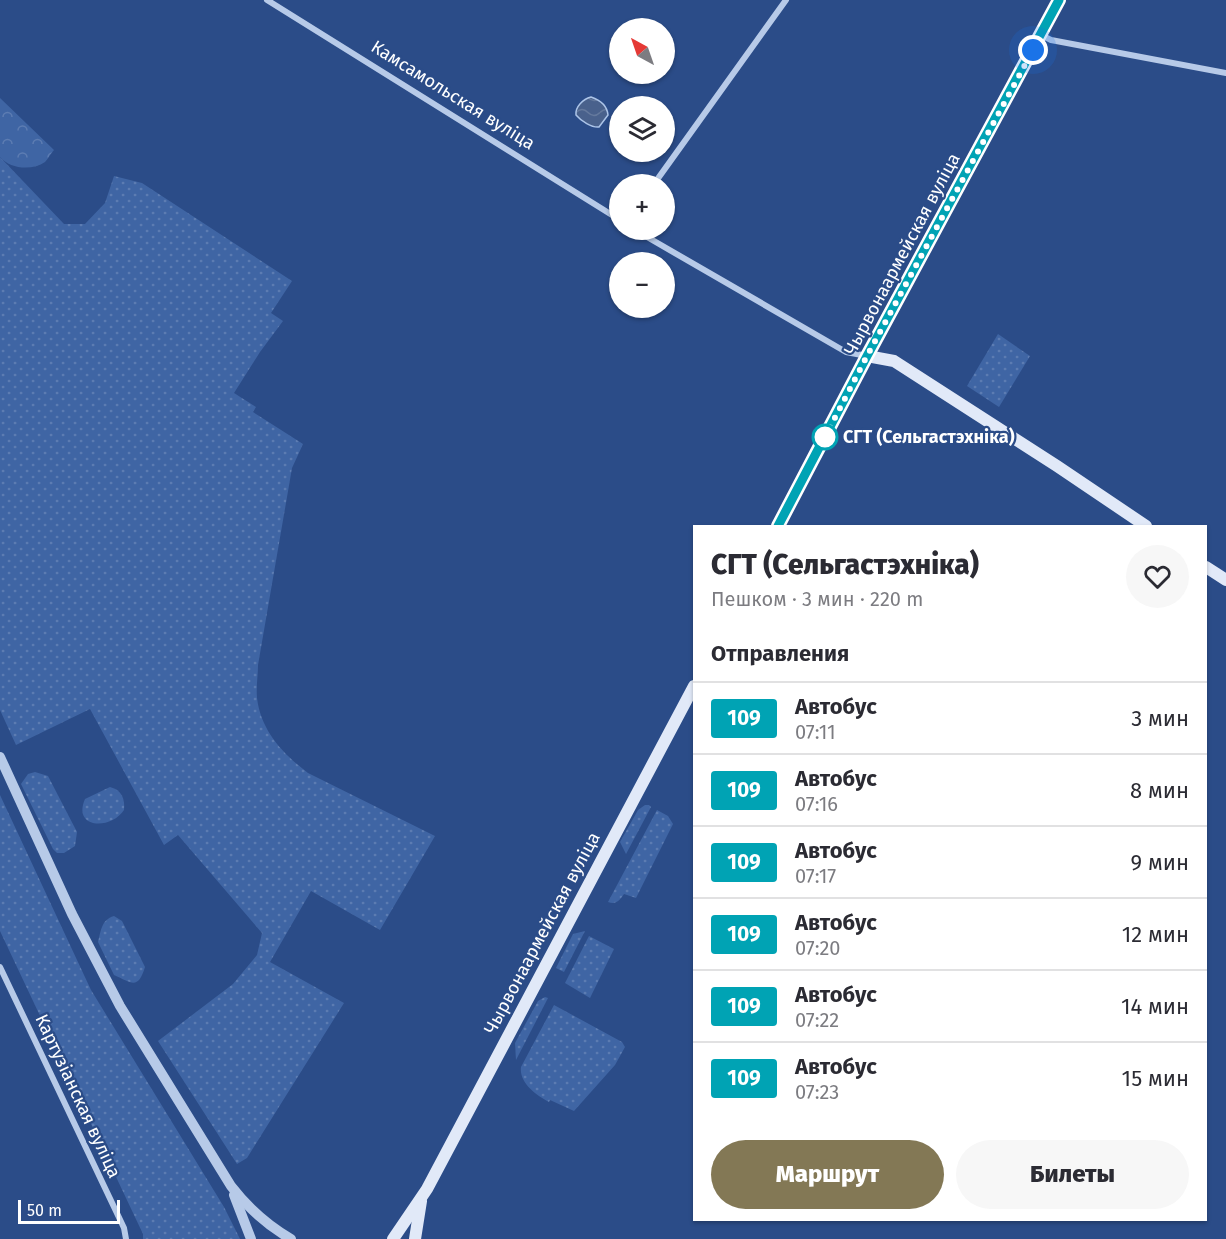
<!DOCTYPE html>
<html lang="ru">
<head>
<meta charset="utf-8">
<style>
	:root { --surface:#fff; --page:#f7f7f7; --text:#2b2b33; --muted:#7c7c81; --line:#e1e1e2; --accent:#837855 }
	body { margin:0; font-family:"Fira Sans",sans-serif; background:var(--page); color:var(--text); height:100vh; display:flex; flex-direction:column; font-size:22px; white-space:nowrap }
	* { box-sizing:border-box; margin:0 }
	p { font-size:20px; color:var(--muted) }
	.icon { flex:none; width:33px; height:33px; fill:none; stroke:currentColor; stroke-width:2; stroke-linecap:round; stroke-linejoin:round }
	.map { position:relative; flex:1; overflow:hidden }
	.panel { position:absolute; left:693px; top:525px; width:514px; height:696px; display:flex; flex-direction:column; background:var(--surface); border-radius:0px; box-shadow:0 2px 4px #0004 }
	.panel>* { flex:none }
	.badge { padding:0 12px; border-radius:4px; font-size:21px; line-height:39px }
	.needle { width:39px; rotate:320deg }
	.tools { position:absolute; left:609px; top:18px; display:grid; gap:12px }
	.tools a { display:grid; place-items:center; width:66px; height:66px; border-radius:50%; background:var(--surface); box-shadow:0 2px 4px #0004; font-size:30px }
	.scale { position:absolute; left:18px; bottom:15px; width:102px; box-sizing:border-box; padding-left:6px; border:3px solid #fff; border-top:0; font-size:16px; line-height:21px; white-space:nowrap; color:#fff; -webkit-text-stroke:4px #2b4c88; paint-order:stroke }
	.you { position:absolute; width:30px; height:30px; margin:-15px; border:4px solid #fff; border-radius:50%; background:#1a73e8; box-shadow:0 0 0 9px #1a73e833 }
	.map>.badge { position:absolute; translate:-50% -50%; box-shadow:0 0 0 3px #fff }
	h2 { padding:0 18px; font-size:22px; line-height:54px }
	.round { display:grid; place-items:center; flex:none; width:63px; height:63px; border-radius:32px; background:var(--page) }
	.headline { display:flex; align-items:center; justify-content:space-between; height:102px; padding:0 18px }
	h1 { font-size:28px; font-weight:800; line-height:45px }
	.cta { display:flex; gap:12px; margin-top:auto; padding:12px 18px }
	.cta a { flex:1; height:69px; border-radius:36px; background:var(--accent); color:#fff; font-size:24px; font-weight:800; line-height:69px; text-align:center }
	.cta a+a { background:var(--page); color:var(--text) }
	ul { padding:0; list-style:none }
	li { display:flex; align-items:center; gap:18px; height:72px; padding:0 18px; border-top:2px solid var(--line) }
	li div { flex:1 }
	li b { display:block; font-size:22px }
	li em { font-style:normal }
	li .badge { min-width:66px; font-weight:700; text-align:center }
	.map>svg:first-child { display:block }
	.grass { fill:url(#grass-dots) }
	.forest { fill:url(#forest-crowns) }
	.water { fill:url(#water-waves); stroke:#acc4e8; stroke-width:1.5 }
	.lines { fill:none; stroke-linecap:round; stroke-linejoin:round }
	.minor { stroke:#b7cae8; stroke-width:6 }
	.tertiary { stroke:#b7cae8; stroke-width:10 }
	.secondary { stroke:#e1e9f8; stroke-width:12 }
	.line-casing { stroke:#fff; stroke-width:14 }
	.line { stroke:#00a3b4; stroke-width:9 }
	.walk { stroke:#fff; stroke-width:6; stroke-dasharray:0 10.8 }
	.stop-dot { fill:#fff; stroke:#00a3b4; stroke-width:3 }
	.labels { text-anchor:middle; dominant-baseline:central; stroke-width:4.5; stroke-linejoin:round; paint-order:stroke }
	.street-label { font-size:18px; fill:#fff; stroke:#2b4c88 }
	.stop-label { font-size:18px; font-weight:bold; fill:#fff; stroke:#2b4c88; text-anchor:start }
</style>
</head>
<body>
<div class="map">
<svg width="1226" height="1239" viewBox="0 0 1226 1239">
	<defs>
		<pattern id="grass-dots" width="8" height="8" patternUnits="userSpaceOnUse" patternTransform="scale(1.5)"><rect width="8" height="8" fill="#3f65a4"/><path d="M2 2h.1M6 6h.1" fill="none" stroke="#5c7cb2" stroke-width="1.8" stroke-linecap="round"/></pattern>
		<pattern id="forest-crowns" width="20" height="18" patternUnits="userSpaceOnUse" patternTransform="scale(1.5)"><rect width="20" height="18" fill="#3f65a4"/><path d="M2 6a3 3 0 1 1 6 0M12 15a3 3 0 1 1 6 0" fill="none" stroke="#5c7cb2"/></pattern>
		<pattern id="water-waves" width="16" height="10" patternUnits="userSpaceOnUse" patternTransform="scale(1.5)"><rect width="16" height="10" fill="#49618c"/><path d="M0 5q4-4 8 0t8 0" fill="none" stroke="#64799d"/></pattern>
	</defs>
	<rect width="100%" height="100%" fill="#2b4c88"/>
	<!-- grass -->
	<g class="grass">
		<path d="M0,157L64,224H85L105,203L114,176L142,183L292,281L271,313L283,321L260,352L234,393L256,407L253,412L303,444L292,468L258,665C258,675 256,687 257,698C261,731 283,754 308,773L435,836L380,930L311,891L270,962L344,1003L247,1158L237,1164L158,1041L233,984L257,955L262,933L178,835L164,845L90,709L16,745L0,710Z"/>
		<polygon points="998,334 1030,356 999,407 967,386"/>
		<polygon points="35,772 48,776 77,832 75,846 64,853 57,853 53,849 21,784 28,774"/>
		<path d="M110,787C122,790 125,799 124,810C111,830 72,829 85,799Z"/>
		<polygon points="0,795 91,990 224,1207 240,1239 143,1239 143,1234 0,931"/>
		<polygon points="645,805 649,805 651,807 626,854 620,842 638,810"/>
		<path d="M657,810L668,816L673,824L636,898L624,894C619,901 616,905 608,902Z"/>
		<path d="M114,916L122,921L145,967C138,990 132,983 114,975L98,942C101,931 101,920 114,916Z"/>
		<polygon points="585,931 564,972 556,968 573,934"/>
		<polygon points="589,936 614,949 590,998 565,983"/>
		<polygon points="545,997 548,998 516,1060 515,1043 538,1001"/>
		<path d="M554,1005L622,1042L625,1047L615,1065L574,1111L550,1100L549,1102C536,1095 519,1083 521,1067Z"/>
	</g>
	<!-- forest -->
	<path class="forest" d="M0,98L54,150C51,153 48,159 45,162C32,171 10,169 0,157Z"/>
	<!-- water -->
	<path class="water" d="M591,97C600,100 607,105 608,115L599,127C592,128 581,121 576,115C575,107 583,99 591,97Z"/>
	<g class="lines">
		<!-- minor -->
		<g class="minor">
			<polyline points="267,0 620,220"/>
			<polyline points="1041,35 1051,40 1226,73"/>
			<polyline points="654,184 786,0"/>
			<polyline points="635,230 846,352 867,356"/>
			<polyline points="0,967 124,1228 126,1239"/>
		</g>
		<!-- tertiary -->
		<g class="tertiary">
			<path d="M0,757L72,914L120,1006L231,1186C248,1208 267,1225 291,1239"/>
			<polyline points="234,1195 251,1239"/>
		</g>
		<!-- secondary -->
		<g class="secondary">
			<polyline points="867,356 894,361 1057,466 1146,526"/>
			<polyline points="778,526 867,356 1059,0"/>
			<polyline points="1206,567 1226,580"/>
			<polyline points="393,1239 427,1189 694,686"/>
			<polyline points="415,1239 421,1201"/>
		</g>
	</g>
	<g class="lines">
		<!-- line casing -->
		<g class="line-casing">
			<polyline id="line" points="778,526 867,356 1059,0"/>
		</g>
		<!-- line -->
		<use href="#line" class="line"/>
		<!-- walk -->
		<polyline class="walk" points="825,437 867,356 1033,50"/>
	</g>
	<!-- markers -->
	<circle class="stop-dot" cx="825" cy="437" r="12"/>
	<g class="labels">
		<!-- street labels -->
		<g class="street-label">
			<text transform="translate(453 95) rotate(32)">Камсамольская вуліца</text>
			<text transform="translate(902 254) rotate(-62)">Чырвонаармейская вуліца</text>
			<text transform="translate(542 933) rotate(-62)">Чырвонаармейская вуліца</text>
			<text transform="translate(78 1096) rotate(65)">Картузіанская вуліца</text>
		</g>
		<!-- stop labels -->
		<g class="stop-label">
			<text x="843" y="437">СГТ (Сельгастэхніка)</text>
		</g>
	</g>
</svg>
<div class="tools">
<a><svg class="needle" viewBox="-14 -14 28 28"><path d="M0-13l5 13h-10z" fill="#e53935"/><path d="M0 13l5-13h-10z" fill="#7c7c81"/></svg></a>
<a><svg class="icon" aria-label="layers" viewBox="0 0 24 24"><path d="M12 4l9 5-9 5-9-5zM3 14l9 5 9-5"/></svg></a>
<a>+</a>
<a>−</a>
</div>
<div class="scale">50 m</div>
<div class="you" style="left:1033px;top:50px"></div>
<section class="panel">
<div class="headline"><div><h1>СГТ (Сельгастэхніка)</h1><p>Пешком · 3 мин · 220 m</p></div><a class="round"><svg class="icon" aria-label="heart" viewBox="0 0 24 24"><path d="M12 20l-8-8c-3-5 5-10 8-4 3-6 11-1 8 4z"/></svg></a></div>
<h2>Отправления</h2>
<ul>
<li><span class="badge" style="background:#00a3b4;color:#fff">109</span><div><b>Автобус</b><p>07:11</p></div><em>3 мин</em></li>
<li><span class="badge" style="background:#00a3b4;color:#fff">109</span><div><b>Автобус</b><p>07:16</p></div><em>8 мин</em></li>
<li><span class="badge" style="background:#00a3b4;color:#fff">109</span><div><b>Автобус</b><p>07:17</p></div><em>9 мин</em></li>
<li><span class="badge" style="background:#00a3b4;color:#fff">109</span><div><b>Автобус</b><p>07:20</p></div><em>12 мин</em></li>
<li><span class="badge" style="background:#00a3b4;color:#fff">109</span><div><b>Автобус</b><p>07:22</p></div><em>14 мин</em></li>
<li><span class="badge" style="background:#00a3b4;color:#fff">109</span><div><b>Автобус</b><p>07:23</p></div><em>15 мин</em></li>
</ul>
<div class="cta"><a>Маршрут</a><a>Билеты</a></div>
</section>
</div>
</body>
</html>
